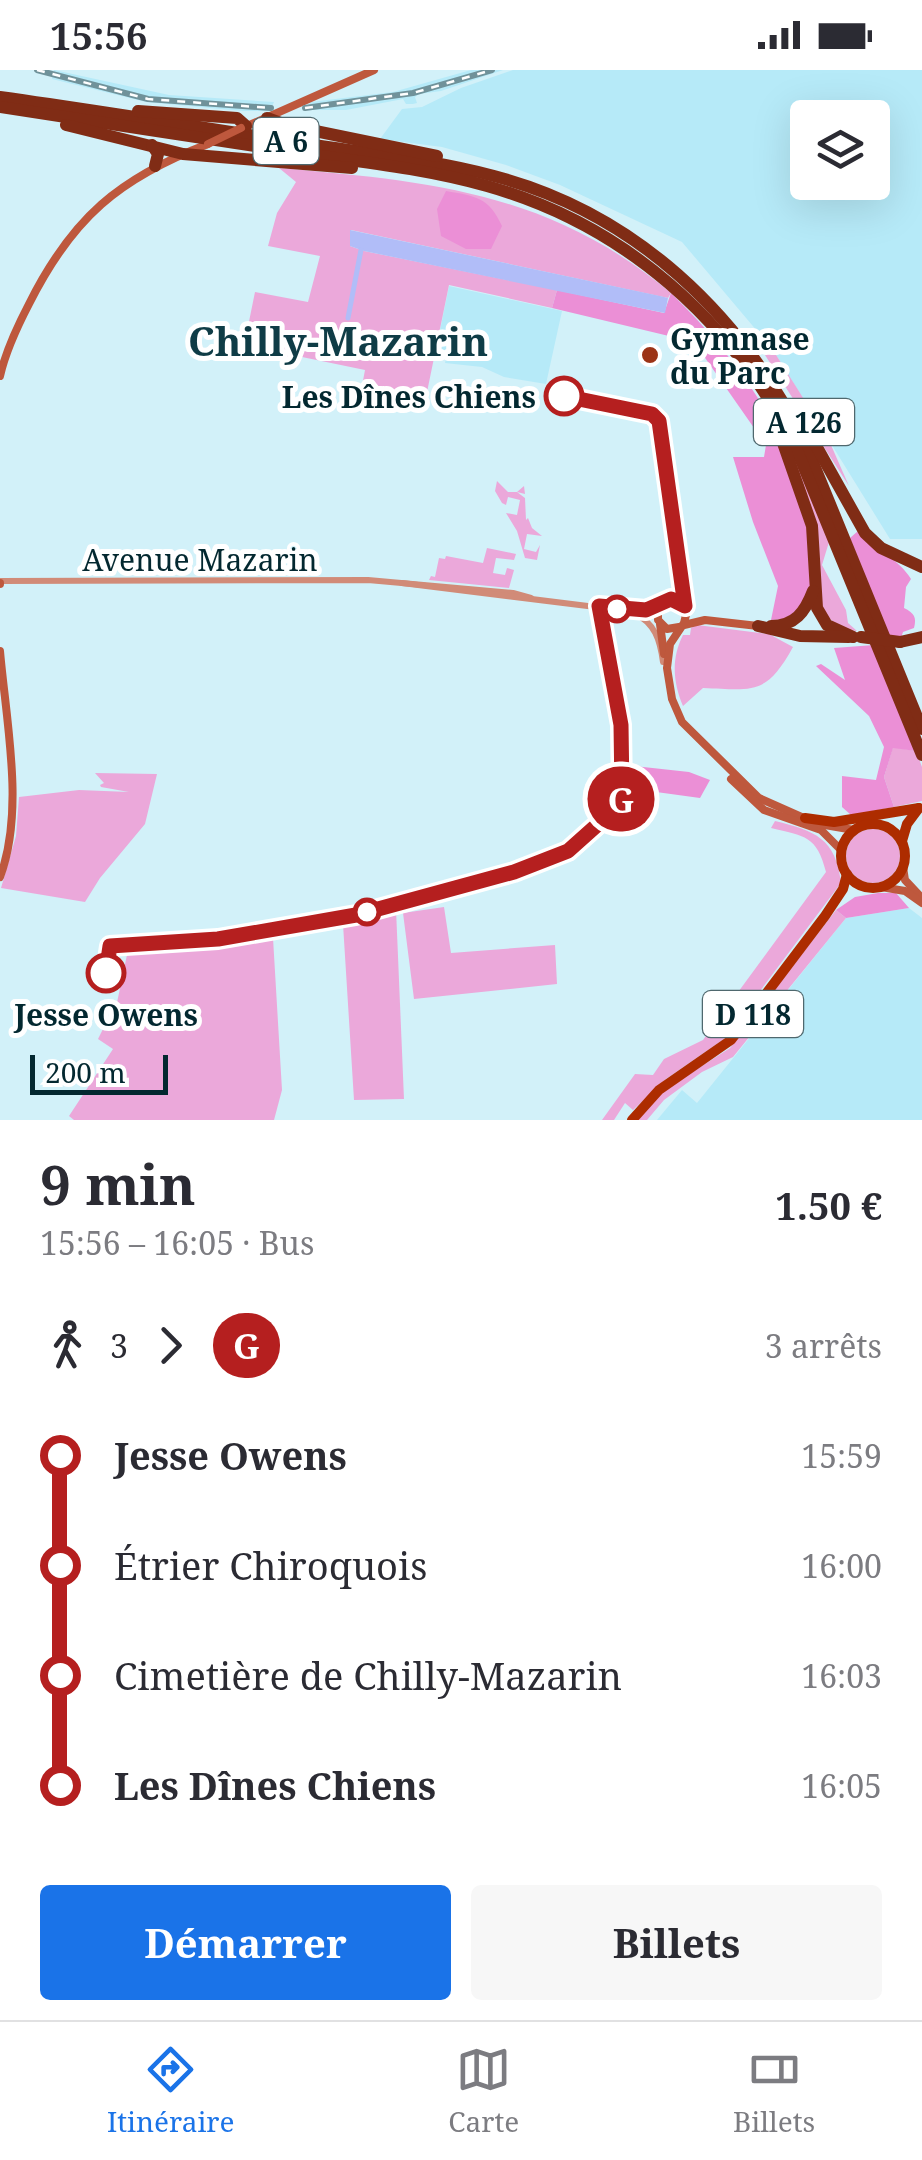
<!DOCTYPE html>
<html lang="fr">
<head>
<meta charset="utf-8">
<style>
	:root { --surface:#fff; --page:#f7f7f7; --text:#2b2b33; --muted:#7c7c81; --line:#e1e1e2; --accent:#1a73e8 }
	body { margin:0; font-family:"Noto Serif",serif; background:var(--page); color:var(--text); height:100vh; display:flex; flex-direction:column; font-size:38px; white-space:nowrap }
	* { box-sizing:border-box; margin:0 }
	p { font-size:32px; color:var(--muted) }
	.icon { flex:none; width:55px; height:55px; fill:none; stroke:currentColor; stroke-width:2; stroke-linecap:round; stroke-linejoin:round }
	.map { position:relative; height:1050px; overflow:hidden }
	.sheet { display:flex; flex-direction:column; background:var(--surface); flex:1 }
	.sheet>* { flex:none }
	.badge { padding:0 20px; border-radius:32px; font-size:35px; line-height:65px }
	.buttons { position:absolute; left:790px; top:30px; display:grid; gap:20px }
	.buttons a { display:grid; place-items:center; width:100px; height:100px; border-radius:10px; background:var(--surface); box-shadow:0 10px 40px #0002; font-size:50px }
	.scale { position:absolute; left:30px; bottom:25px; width:138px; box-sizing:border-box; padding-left:10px; border:5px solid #032830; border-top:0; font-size:28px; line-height:35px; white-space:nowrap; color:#032830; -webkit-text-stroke:8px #fff; paint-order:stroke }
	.map>.badge { position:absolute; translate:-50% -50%; box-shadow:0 0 0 5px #fff }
	.legs { display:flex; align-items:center; gap:15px; height:110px; padding:0 40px; font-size:32px }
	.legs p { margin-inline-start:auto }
	.head { display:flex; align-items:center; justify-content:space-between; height:170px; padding:0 40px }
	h1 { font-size:55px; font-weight:700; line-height:75px }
	.button { display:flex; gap:20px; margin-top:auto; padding:20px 40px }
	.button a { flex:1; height:115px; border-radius:10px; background:var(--accent); color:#fff; font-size:40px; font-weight:700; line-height:115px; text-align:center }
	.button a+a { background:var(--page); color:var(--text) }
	ul { padding:0 40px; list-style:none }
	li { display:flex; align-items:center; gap:35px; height:110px; font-size:38px }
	li i { display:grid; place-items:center; width:15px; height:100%; margin:0 12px; background:currentColor }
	li i::after { content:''; width:25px; height:25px; margin:-12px; border:8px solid; border-radius:50%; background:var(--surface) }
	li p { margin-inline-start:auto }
	li:first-child i { background:linear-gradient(#0000 50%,currentColor 0) }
	li:last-child i { background:linear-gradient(currentColor 50%,#0000 0) }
	.status { display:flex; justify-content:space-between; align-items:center; height:70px; padding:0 50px; background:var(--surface); direction:ltr }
	.status svg { height:28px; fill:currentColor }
	.menu { display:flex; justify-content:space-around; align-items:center; height:140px; border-top:2px solid var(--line); background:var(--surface); font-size:28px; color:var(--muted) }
	.menu a { display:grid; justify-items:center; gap:5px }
	.menu .current { color:var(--accent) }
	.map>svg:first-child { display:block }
	.built { fill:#b6eaf8; fill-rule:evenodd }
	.green { fill:#eba8da }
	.forest { fill:#eb8fd6 }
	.water { fill:#b1bdf8 }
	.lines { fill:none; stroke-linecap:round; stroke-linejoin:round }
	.canal { stroke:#b1bdf8; stroke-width:5 }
	.tertiary { stroke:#d18b78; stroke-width:6 }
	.secondary { stroke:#be583d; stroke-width:8 }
	.primary { stroke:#ad2c00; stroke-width:10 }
	.motorway { stroke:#802c15; stroke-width:12 }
	.rail-casing { stroke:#70929a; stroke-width:6 }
	.rail { stroke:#fff; stroke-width:2.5; stroke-dasharray:8; stroke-linecap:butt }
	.secondary-bridge { stroke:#be583d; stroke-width:8 }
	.motorway-bridge { stroke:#802c15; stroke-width:12 }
	.line-1-casing { stroke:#fff; stroke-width:22 }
	.line-1 { stroke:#b51f1f; stroke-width:15 }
	.poi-dot { fill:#9b3316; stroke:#fff; stroke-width:4 }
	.stop-1-dot { fill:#fff; stroke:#b51f1f; stroke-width:5 }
	.labels { text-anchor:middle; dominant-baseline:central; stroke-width:10; stroke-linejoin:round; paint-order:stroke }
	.shield { fill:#fff; stroke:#4f686e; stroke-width:2.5 }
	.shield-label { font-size:28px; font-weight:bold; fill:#032830 }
	.poi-label { font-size:30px; font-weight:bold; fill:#032830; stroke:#fff; text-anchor:start }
	.stop-label { font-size:30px; font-weight:bold; fill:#032830; stroke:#fff; text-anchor:end }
	.street-label { font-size:30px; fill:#032830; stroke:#fff }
	.district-label { font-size:40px; font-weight:bold; fill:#0f3c46; stroke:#fff }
</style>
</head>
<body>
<div class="status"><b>15:56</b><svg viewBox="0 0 49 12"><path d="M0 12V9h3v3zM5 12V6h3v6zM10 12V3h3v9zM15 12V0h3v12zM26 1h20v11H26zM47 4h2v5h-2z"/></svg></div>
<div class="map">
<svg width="922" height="1050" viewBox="0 0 922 1050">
	<rect width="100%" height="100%" fill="#d2f1f9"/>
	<!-- built -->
	<g class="built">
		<polygon points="54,0 169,25 274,32 270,41 243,41 146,32 52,9"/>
		<polygon points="471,0 503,0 441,21 419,24 415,27 417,33 413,34 406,34 403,29 346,40 304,40 311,32 393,22"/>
		<path d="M513,0H922V469H890L773,280L682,172L560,115L506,95L442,77L380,69L402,39L422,37L461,18ZM808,48H872V112H808Z"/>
		<polygon points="449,216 562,241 546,314 504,307 482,297 445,293 447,283 436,280"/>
		<polygon points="909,838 922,848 922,1050 657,1050 682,1020 697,1033 846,848"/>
	</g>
	<!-- green -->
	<g class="green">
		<path d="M279,98C429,111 550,122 671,223L668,228L351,160L350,176L364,181L557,220L552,238L449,215L427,322L423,321L419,336L381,328L358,337L365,300L302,287L300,292L243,281L255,222L308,232L320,186L268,176L277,143L296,112Z"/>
		<polygon points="773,280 827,366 849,416 765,285"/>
		<path d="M794,384L829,472L822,495L846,540L848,553L857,561C842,561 832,552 823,541Z"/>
		<polygon points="497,411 508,422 517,422 524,416 525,424 517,422 525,428 526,450 528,448 532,458 542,466 527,464 524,479 536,482 540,475 537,490 525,488 517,461 506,443 517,445 520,430 508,427 506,435 502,433 495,421"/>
		<polygon points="487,478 516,484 514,490 496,488 493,503 505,505 507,498 514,500 509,518 429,510 431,506 435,507 439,488 445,489 446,486 483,493"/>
		<path d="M697,555L769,564L793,577C766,626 753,620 703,618L683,636C673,612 671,589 683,565H690L691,558Z"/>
		<polygon points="893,677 916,681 922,697 922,731 894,737 884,707"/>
		<polygon points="95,703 157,704 145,754 100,808 85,832 1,818 16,766 19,727 79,720 129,722 101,717 100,715 104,713"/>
		<path d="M775,751C815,761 836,768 841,813L724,969L666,1009L633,1040L625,1033L614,1050H602L635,1004L653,1005L664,989L703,970L826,802C817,766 805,766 771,758Z"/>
		<circle cx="873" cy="786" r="27"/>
		<polygon points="444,837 451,883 555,875 557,914 414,929 403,843"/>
		<polygon points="396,839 404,1029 354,1030 343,854"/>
		<polygon points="836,840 846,848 733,987 702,1002 664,1030 647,1050 636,1050 666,1019 730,978"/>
		<polygon points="267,866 273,868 282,1020 274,1050 74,1050 69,1046 113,979 98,969 108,949 114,947 128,880"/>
	</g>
	<!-- forest -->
	<g class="forest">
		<path d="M446,121C475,126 489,127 502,156L491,179H466L441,166L437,139Z"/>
		<path d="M557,220L664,243L671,223C706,257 737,294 763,336C784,370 825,490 808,526C804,534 793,543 787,549L771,550L778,516L753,452L733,387H764L766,375L694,272L552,238Z"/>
		<path d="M858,461C874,478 899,489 911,509L906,517L904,538C914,543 917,547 914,558L903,562L901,568L889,567L850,468Z"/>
		<polygon points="874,575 916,681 893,678 884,707 894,737 851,745 842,737 842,706 876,710 884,677 869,646 816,596 821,594 845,610 834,578"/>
		<polygon points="625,695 689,702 710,710 700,728 627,718"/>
		<polygon points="878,823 896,823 909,838 846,848 836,840 855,827"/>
	</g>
	<!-- water -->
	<polygon class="water" points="350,160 660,226 668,228 665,243 364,181 350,176"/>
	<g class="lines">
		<!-- canal -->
		<polyline class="canal" points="348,248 361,180"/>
		<!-- tertiary -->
		<g class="tertiary">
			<polyline points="0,511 368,510 513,523 531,528"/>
			<polyline points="402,513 628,541 658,536"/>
			<path d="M634,543C655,553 660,570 663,592"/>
		</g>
		<!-- secondary -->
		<g class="secondary">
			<polyline points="245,57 374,0"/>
			<path d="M0,306C6,280 17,257 29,234C72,148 119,108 208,74"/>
			<polyline points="0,513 0,514"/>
			<polyline points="660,554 664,584"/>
			<polyline points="684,555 705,550 758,556"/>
			<polyline points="679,557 667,559 658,550 658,536 666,530 679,530 687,541 684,553 670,574 667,598 672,629 682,652 759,728 806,749"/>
			<path d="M0,581C6,651 25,741 0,807"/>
			<polyline points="731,709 764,740 821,760 841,780"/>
			<polyline points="819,754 854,760"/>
			<polyline points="903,797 905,810 919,825"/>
			<polyline points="881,817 905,821 922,833"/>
		</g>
		<!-- primary -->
		<g class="primary">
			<polyline points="805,748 834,752 919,738"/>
			<circle cx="873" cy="786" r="32"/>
			<polyline points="902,771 907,754 919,738"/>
			<polyline points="632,1050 659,1020 731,970 825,846 843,819 847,804"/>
		</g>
		<!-- motorway -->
		<g class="motorway">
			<path d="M0,27C100,41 200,57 300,73C364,83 431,89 494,106C635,143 741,244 805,373L922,659"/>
			<path d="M0,37C100,53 200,67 300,83C363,92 427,99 487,116C625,155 733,251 796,378L922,685"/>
			<polyline points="138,41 237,48 246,56"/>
			<polyline points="267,48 286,55 437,86"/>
			<polyline points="66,55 183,84 352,98"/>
			<polyline points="152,75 158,84 155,96"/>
			<polyline points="800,347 865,463 881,478 922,497"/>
			<polyline points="776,353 812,456 817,538 827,555 853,567"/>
			<polyline points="758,556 800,566 849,567"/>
			<path d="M771,556C795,556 805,542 813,521"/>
			<polyline points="900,572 922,567"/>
		</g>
		<!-- rail casing -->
		<g class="rail-casing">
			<g id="rail">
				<polyline points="37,0 148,29 271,38"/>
				<polyline points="305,38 413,23 492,0"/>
			</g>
		</g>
		<!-- rail -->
		<use href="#rail" class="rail"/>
		<!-- secondary-bridge -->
		<polyline class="secondary-bridge" points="208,74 241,58"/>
		<!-- motorway-bridge -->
		<polyline class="motorway-bridge" points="861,567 900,572"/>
	</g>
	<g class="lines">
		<!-- line-1 casing -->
		<g class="line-1-casing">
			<polyline id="line-1" points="106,903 110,876 218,869 356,845 514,802 568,781 615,739 622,722 621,655 599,536 646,540 671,529 685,536 659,351 652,344 564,326"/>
		</g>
		<!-- line-1 -->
		<use href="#line-1" class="line-1"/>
	</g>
	<!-- markers -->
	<circle class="poi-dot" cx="650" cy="285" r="10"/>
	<g class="stop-1-dot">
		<circle cx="564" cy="326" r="18"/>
		<circle cx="617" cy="539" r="12"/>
		<circle cx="367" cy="842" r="12"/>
		<circle cx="106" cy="903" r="18"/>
	</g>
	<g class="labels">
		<!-- shield labels -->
		<g class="shield">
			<rect x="253.5" y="48" width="65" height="46" rx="8"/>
			<rect x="754" y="329" width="100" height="46" rx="8"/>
			<rect x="703" y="921" width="100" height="46" rx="8"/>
		</g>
		<g class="shield-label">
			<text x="286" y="71">A 6</text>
			<text x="804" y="352">A 126</text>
			<text x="753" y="944">D 118</text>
		</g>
		<!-- poi labels -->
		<g class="poi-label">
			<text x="670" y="268">Gymnase<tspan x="670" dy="34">du Parc</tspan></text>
		</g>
		<!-- stop labels -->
		<g class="stop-label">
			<text x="536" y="326">Les Dînes Chiens</text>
			<text x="106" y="944" text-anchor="middle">Jesse Owens</text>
		</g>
		<!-- street labels -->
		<g class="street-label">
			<text x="200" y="489">Avenue Mazarin</text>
		</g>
		<!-- district labels -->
		<g class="district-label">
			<text x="338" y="270">Chilly-Mazarin</text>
		</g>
	</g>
</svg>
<div class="buttons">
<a><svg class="icon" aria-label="layers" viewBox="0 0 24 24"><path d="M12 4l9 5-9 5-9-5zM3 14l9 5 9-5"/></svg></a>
</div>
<div class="scale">200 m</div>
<b class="badge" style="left:621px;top:729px;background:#b51f1f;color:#fff">G</b>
</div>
<section class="sheet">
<div class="head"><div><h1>9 min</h1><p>15:56 – 16:05 · Bus</p></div><b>1.50 €</b></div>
<div class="legs"><svg class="icon" aria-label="walk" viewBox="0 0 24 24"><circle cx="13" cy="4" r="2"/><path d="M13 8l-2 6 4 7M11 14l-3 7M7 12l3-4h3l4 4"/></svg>3<svg class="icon" aria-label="forward" viewBox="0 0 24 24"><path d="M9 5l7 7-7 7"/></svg><b class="badge" style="background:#b51f1f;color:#fff">G</b><p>3 arrêts</p></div>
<ul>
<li><i style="color:#b51f1f"></i><b>Jesse Owens</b><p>15:59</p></li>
<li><i style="color:#b51f1f"></i><span>Étrier Chiroquois</span><p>16:00</p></li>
<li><i style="color:#b51f1f"></i><span>Cimetière de Chilly-Mazarin</span><p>16:03</p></li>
<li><i style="color:#b51f1f"></i><b>Les Dînes Chiens</b><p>16:05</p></li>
</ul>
<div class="button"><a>Démarrer</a><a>Billets</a></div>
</section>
<nav class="menu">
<a class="current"><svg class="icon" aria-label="directions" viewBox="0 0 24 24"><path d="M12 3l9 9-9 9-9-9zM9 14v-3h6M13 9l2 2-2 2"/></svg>Itinéraire</a>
<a><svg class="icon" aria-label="map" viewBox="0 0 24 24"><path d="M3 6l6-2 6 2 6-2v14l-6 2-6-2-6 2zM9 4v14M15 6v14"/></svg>Carte</a>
<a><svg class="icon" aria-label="tickets" viewBox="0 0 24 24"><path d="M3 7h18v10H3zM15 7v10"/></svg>Billets</a>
</nav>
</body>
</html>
